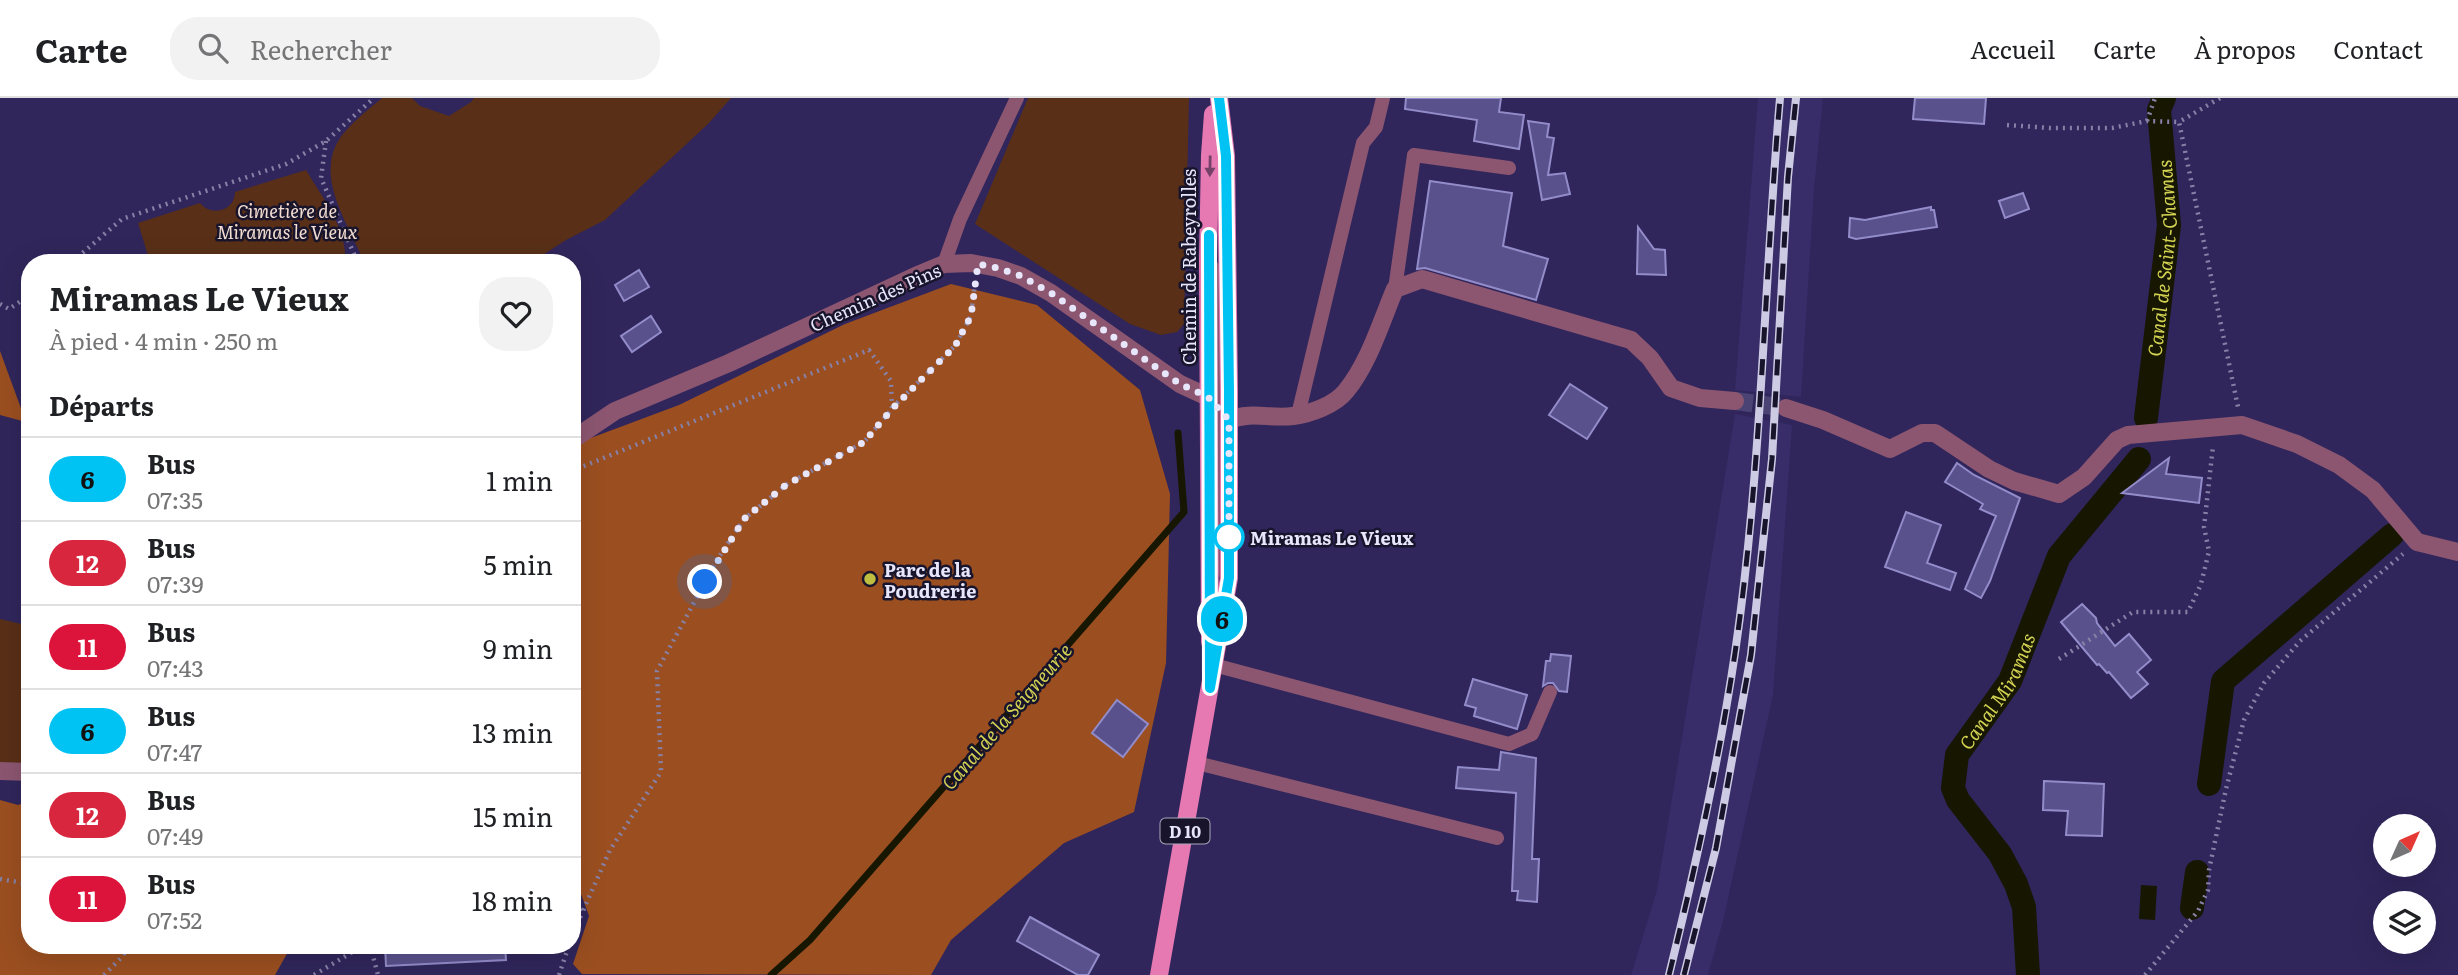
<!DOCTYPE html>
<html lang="fr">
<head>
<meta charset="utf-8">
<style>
	:root { --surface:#fff; --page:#f2f2f2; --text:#202124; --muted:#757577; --line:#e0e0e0 }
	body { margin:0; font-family:Literata,serif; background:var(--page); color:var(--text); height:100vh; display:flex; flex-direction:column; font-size:26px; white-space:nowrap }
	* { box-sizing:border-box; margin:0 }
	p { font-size:23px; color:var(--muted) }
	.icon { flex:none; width:38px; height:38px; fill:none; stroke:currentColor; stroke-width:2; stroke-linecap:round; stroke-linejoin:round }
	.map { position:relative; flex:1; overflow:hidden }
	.side { position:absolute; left:21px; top:156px; width:560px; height:700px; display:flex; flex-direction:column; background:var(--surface); border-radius:28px; box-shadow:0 7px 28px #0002 }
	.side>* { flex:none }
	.badge { padding:0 14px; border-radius:23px; font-size:24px; line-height:46px }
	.needle { width:46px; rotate:45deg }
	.tools { position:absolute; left:2373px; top:716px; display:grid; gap:14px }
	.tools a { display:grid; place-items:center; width:63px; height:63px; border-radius:50%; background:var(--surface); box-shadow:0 7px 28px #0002; font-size:35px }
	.you { position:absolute; width:35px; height:35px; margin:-18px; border:5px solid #fff; border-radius:50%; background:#1a73e8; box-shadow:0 0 0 10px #1a73e833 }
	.map>.badge { position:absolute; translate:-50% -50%; box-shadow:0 0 0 4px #fff }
	h2 { padding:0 28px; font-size:26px; line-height:63px }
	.round { display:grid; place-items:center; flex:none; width:74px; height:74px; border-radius:28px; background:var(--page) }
	.head { display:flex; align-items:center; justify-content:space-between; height:119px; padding:0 28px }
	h1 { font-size:33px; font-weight:700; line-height:52px }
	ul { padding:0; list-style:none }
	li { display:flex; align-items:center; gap:21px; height:84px; padding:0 28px; border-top:2px solid var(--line) }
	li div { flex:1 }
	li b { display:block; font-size:26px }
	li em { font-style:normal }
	li .badge { min-width:77px; font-weight:700; text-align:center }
	header { display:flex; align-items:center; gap:42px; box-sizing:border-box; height:98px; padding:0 35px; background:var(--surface); border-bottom:2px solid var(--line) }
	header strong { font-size:33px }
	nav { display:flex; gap:38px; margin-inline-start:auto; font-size:24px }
	.search { width:490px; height:63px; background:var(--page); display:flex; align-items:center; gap:18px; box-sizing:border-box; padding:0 24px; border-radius:28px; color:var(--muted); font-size:26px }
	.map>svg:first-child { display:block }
	.built { fill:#382c69 }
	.green { fill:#592f17 }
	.forest { fill:#9b4f20 }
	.water { fill:#171600 }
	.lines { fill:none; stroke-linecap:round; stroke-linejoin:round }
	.stream { stroke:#171600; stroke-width:7 }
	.canal { stroke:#171600; stroke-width:24 }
	.building { fill:#59518b; stroke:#938cca; stroke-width:2 }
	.minor-tunnel { stroke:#4b4373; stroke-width:18; stroke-dasharray:18 9; stroke-linecap:butt }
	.path { stroke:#8781a7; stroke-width:4.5; stroke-dasharray:2 5; stroke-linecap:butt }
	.service { stroke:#8c5671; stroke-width:14 }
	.minor { stroke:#8c5671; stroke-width:18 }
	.tertiary { stroke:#8c5671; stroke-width:18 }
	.primary { stroke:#e678b2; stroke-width:18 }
	.rail-casing { stroke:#cdcbe3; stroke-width:8 }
	.rail { stroke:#18142c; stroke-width:5; stroke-dasharray:16; stroke-linecap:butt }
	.oneway { fill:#754168 }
	.line-casing { stroke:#fff; stroke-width:16 }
	.line { stroke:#00c3f4; stroke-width:10 }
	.walk { stroke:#e7e6fa; stroke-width:7; stroke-dasharray:0 12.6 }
	.stop-dot { fill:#fff; stroke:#00c3f4; stroke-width:3.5 }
	.poi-dot { fill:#bfbe41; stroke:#18142c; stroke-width:2.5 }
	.labels { text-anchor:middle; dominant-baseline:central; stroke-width:5; stroke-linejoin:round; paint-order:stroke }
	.shield { fill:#18142c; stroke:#a9a7bc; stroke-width:2 }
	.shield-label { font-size:16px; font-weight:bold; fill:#e7e6fa }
	.park-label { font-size:18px; font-style:italic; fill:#f3ddd1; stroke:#18142c }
	.street-label { font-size:18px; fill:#e7e6fa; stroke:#18142c }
	.stop-label { font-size:18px; font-weight:bold; fill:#e7e6fa; stroke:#18142c; text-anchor:start }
	.poi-label { font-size:18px; font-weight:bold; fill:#e7e6fa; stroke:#18142c; text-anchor:start }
	.water-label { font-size:19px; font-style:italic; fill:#d2d253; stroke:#18142c }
</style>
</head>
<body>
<header>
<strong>Carte</strong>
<div class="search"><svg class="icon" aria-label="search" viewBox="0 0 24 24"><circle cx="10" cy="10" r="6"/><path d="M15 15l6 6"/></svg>Rechercher</div>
<nav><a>Accueil</a><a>Carte</a><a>À propos</a><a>Contact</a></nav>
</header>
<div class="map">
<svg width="2458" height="877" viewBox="0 0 2458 877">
	<rect width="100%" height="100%" fill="#30265b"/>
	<!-- built -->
	<g class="built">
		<polygon points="1758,0 1823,0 1814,92 1801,299 1735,292"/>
		<polygon points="1735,316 1792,327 1773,597 1723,823 1708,877 1631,877 1657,792"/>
	</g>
	<!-- green -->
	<g class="green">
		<path d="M382,0H412L420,8L449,18L471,4L474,0H731L709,25L605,122L566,142L532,164H360V155C346,123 319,82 336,47C345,29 367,13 382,0Z"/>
		<polygon points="1028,0 1189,0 1184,226 1177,234 1161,237 1130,226 975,126"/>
		<path d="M306,72C322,99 348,132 345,164H150L138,125L200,105C211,119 235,113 235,94Z"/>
		<polygon points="0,521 30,528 30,665 0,667"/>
	</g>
	<!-- forest -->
	<g class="forest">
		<polygon points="951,186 1037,207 1140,292 1170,396 1166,565 1134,714 1064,745 951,842 931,877 582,876 573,866 589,818 577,785 572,762 572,347 679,307 845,226"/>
		<polygon points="0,253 26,324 0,317"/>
		<polygon points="0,702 18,707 30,703 30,847 289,847 289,852 275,877 0,877"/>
	</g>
	<!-- water -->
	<polygon class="water" points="2141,787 2157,788 2155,822 2139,821"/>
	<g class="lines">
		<!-- stream -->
		<polyline class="stream" points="771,877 810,842 1184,414 1178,335"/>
		<!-- canal -->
		<g class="canal">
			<path id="s1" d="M2146,320L2169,127L2159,12L2164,0"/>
			<polyline points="2209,686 2223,583 2392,437"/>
			<polyline points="2192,810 2197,774"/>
			<path id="s2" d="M2028,877L2024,809L2016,786L2000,756L1958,702L1953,690L1957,657L2010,583L2059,458L2139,361"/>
		</g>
	</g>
	<!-- building -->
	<g class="building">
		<polygon points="1406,0 1501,0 1499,14 1524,17 1519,51 1474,43 1477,22 1405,11"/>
		<polygon points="1915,0 1986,0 1984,26 1913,21"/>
		<polygon points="1528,23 1549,26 1547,39 1554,40 1548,77 1565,75 1570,96 1542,102"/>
		<polygon points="1430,83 1512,95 1503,148 1548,161 1536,202 1425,170 1417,171"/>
		<polygon points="2023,95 2029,111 2005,120 1999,103"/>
		<polygon points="1931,109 1931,112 1934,112 1937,129 1856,141 1849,139 1850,120 1865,122"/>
		<polygon points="1638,129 1654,151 1665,152 1666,177 1637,176"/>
		<polygon points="639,172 649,189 624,203 615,187"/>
		<polygon points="651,218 661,234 632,254 621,238"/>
		<polygon points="1570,286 1607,310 1587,341 1549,317"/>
		<polygon points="2169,360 2166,376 2202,380 2199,405 2122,395"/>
		<polygon points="1957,365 1974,377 2020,400 1990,483 1981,500 1965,491 1996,418 1980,411 1983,406 1945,384"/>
		<polygon points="1906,414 1941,427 1927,465 1956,475 1950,492 1885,469"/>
		<polygon points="2082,506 2096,520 2097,525 2115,548 2129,536 2151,562 2137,574 2148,586 2131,600 2109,574 2107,575 2099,566 2097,567 2061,524"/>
		<polygon points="1551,556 1571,558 1567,594 1559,593 1553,585 1548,585 1543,588 1546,563 1550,563"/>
		<polygon points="1473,581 1527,597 1517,631 1474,618 1476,610 1465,607"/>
		<polygon points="1117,602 1148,626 1123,659 1092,635"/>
		<polygon points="1501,654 1536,660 1532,761 1539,761 1537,804 1517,802 1518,793 1512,793 1516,695 1456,690 1458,669 1499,672"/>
		<polygon points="2044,683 2104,686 2102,738 2066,737 2068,713 2043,712"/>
		<polygon points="1030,819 1099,857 1088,877 1078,877 1017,843"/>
		<polygon points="385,847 505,847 506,862 386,868"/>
	</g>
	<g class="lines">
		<!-- minor-tunnel -->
		<polyline class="minor-tunnel" points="1735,303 1786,310"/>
		<!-- path -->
		<g class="path">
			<polyline points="2220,0 2179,24 2238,309"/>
			<polyline points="2147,23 2155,0"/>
			<polyline points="2007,27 2050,30 2112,30 2147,23 2179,24"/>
			<polyline points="326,43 321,80 354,156 353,164"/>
			<polyline points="72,164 122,121 286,66 326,43 374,0"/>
			<polyline points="0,206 9,211 30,197"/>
			<polyline points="892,310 955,248 971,218 975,185"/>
			<polyline points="572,375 574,372 869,252 891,283 892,311 864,344 786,387 744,421 717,462 657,573 661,674 610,752 582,815"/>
			<polyline points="2059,561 2133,514 2188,514 2201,486 2209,453 2204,429 2213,348"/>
			<polyline points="0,781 30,786"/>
			<polyline points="572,792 582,815 572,839"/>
			<polyline points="370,847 378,877"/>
			<polyline points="104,877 122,859 129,847"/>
			<polyline points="314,877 364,847"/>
			<polyline points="559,877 569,847"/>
			<polyline points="2145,877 2198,813 2208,792 2209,772 2226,691 2244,622 2264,585 2300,543 2403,456"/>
		</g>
		<!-- service -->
		<g class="service">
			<polyline points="944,166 960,121 1017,0"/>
			<polyline points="1395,191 1414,57 1509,70"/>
			<polyline points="1298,317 1363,45 1376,29 1383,0"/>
			<polyline points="1210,566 1509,646 1532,636 1550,594"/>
			<polyline points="1197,665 1497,740"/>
		</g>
		<!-- minor -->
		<g class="minor">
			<path d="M1210,169L1219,198L1221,303L1229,322C1251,313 1271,321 1293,318C1310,316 1335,307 1346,293C1369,265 1381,224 1395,191L1422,181L1631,242L1650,260L1671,290L1700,300L1735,303"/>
			<polyline points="1786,310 1823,322 1890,351 1922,335 1935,335 1989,371 2014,383 2059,396 2084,379 2117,342 2128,337 2242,327 2297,346 2339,367 2373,392 2417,444 2458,454"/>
		</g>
		<!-- tertiary -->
		<g class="tertiary">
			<polyline points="1212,308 1219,344 1219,450 1228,477"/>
			<polyline points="572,342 615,313 729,265 920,176 944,166 971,165 998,170 1021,178 1051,195 1180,286 1208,299 1229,322"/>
			<polyline points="0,673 30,674"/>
		</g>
		<!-- primary -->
		<g class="primary">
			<polyline points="1210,544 1208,164 1210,57 1213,16"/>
			<polyline points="1159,877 1229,480 1229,292 1226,58 1219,0"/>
		</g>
		<!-- rail casing -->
		<g class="rail-casing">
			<g id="rail">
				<path d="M1669,877C1695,771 1719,664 1735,555C1762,371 1764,185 1780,0"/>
				<polyline points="1684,877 1716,750 1751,557 1772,361 1788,79 1796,0"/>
			</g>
		</g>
		<!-- rail -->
		<use href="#rail" class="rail"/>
	</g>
	<!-- one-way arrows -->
	<defs><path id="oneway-solid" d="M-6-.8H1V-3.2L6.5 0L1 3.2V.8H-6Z" transform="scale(1.75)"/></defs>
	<use class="oneway" href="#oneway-solid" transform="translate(1210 68) rotate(91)"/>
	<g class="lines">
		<!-- line casing -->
		<g class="line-casing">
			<polyline id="line" points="1209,137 1210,590 1229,480 1229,292 1226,58 1219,0"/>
		</g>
		<!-- line -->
		<use href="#line" class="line"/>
		<!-- walk -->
		<polyline class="walk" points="705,484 744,421 786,387 864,344 892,311 955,248 971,218 978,166 998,170 1021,178 1051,195 1180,286 1208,299 1229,322 1229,439"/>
	</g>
	<!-- markers -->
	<circle class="stop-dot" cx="1229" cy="439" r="14"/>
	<circle class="poi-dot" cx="870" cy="481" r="7"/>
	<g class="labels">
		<!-- shield labels -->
		<rect class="shield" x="1160.5" y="720.5" width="49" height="25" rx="5"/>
		<g class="shield-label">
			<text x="1185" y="733">D 10</text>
		</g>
		<!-- park labels -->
		<g class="park-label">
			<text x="287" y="112">Cimetière de<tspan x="287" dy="21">Miramas le Vieux</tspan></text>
		</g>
		<!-- street labels -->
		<g class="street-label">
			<text transform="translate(1188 169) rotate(-90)">Chemin de Rabeyrolles</text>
			<text transform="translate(875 199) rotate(-24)">Chemin des Pins</text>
		</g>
		<!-- stop labels -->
		<g class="stop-label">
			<text x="1250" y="439">Miramas Le Vieux</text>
		</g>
		<!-- poi labels -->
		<g class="poi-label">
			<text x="884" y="471">Parc de la<tspan x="884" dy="21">Poudrerie</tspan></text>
		</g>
		<!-- water labels -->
		<g class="water-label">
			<text stroke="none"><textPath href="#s1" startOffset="161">Canal de Saint-Chamas</textPath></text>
			<text stroke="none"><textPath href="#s2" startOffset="317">Canal Miramas</textPath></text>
			<text transform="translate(1006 618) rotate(-49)">Canal de la Seigneurie</text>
		</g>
	</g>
</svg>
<div class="tools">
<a><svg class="needle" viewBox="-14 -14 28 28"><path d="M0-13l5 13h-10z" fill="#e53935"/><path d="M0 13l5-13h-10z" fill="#757577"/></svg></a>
<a><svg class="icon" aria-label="layers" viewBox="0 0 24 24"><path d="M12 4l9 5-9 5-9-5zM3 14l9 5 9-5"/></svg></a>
</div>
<div class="you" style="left:705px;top:484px"></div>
<b class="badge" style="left:1222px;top:521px;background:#00c3f4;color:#111">6</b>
<section class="side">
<div class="head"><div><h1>Miramas Le Vieux</h1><p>À pied · 4 min · 250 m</p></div><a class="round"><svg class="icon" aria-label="heart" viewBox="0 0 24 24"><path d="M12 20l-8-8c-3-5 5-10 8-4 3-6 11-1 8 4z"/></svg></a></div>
<h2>Départs</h2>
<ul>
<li><span class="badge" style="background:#00c3f4;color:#111">6</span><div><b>Bus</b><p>07:35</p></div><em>1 min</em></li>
<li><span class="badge" style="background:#d7263d;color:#fff">12</span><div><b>Bus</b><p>07:39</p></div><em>5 min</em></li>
<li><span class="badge" style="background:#dc143c;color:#fff">11</span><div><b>Bus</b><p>07:43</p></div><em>9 min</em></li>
<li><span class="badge" style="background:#00c3f4;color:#111">6</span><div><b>Bus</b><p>07:47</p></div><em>13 min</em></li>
<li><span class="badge" style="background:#d7263d;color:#fff">12</span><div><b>Bus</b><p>07:49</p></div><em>15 min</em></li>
<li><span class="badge" style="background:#dc143c;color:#fff">11</span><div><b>Bus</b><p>07:52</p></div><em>18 min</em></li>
</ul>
</section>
</div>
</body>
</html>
